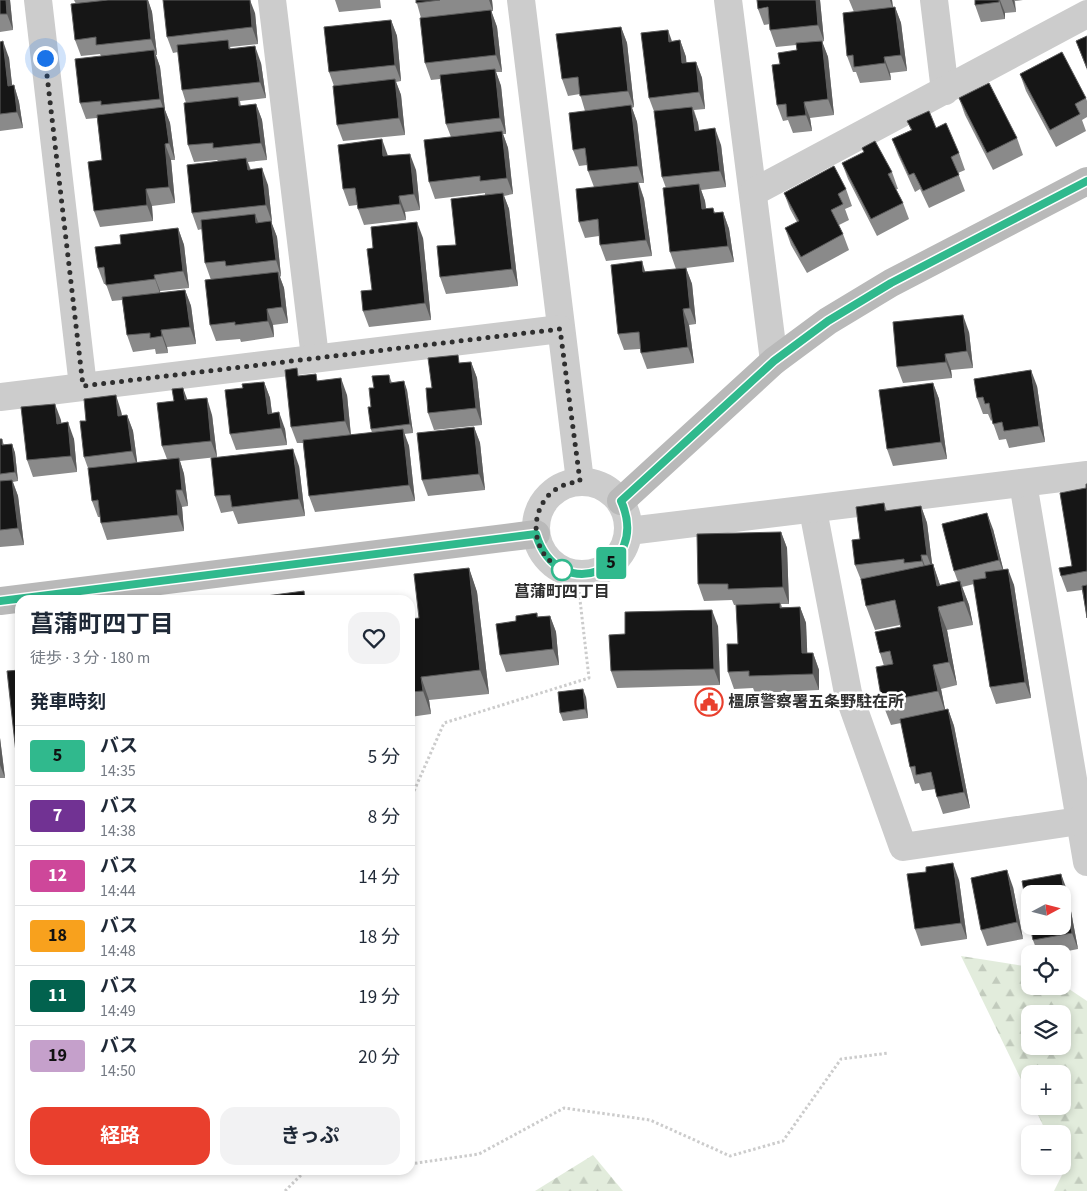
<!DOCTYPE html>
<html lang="ja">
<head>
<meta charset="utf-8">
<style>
	:root { --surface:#fff; --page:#f2f2f3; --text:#1f2937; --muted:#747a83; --line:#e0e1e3; --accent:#e93f2d }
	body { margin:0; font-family:"Source Sans 3","Noto Sans JP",sans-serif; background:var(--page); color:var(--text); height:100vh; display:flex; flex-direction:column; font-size:19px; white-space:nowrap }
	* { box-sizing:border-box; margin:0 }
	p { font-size:16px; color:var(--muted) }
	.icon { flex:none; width:28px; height:28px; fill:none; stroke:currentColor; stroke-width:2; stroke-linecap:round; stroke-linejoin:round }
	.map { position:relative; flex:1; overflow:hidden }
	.panel { position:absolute; left:15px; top:595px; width:400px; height:580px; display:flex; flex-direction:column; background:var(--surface); border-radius:15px; box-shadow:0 2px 8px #0003 }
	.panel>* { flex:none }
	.badge { padding:0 10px; border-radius:4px; font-size:18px; line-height:32px }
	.needle { width:32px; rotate:83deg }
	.tools { position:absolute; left:1021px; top:885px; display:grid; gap:10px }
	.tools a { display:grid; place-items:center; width:50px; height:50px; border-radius:10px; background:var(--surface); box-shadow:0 2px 8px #0003; font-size:25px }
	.you { position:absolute; width:25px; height:25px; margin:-12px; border:4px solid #fff; border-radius:50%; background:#1a73e8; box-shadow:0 0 0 8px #1a73e833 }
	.map>.badge { position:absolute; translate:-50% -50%; box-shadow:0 0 0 2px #fff }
	h2 { padding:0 15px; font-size:19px; line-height:45px }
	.round { display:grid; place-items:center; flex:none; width:52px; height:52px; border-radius:15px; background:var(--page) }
	.headline { display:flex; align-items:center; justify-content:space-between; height:85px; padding:0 15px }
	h1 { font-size:24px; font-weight:700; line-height:38px }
	.button { display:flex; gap:10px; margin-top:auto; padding:10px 15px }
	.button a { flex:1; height:58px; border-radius:15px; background:var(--accent); color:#fff; font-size:20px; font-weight:700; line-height:58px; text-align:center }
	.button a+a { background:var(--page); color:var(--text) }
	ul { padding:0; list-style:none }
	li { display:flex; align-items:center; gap:15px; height:60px; padding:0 15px; border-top:1px solid var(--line) }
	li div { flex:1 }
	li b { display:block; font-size:19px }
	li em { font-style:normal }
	li .badge { min-width:55px; font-weight:700; text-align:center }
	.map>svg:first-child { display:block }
	.forest { fill:url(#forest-firs); fill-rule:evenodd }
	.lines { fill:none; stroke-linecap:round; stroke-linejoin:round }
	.path { stroke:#ccc; stroke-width:3; stroke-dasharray:2.5 2.5; stroke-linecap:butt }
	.street { stroke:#ccc; stroke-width:28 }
	.secondary { stroke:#b9b9b9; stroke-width:28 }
	.wall { fill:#8a8a8a }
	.shaded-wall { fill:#5c5c5c }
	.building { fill:#161616; stroke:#5c5c5c }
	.line-casing { stroke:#fff; stroke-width:11 }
	.line { stroke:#30b98d; stroke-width:8 }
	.walk { stroke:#2f2f2f; stroke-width:5; stroke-dasharray:0 9 }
	.stop-dot { fill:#fff; stroke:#30b98d; stroke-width:2.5 }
	.labels { text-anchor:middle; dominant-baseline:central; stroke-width:5; stroke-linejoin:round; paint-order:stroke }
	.stop-label { font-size:16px; font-weight:bold; fill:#2f2f2f; stroke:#fff }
	.poi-label { font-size:16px; font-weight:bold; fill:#2f2f2f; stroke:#fff; text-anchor:start }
</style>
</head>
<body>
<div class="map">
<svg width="1087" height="1191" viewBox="0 0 1087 1191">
	<defs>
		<pattern id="forest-firs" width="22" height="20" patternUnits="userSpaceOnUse" patternTransform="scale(1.25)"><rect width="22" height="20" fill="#e2ecdc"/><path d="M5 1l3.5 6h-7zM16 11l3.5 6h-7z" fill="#c2cbbd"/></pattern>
	</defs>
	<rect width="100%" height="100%" fill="#fff"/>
	<!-- forest -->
	<g class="forest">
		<path d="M961,956L1030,967V986L1063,985L1087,1001V1191H1054L1065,1169L1063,1165L1062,1134H1047L1034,1106H1062V1074H1030V1098ZM1030,1014H1062V1046H1030Z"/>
		<polygon points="593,1155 623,1191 535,1191"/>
	</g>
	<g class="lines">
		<!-- path -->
		<g class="path">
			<polyline points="410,800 444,723 589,678 577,574"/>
			<polyline points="410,1164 479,1154 564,1108 650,1120 730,1156 783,1141 841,1059 889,1053"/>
			<polyline points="285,1191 306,1170"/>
		</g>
		<!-- street -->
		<g class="street">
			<polyline points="38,0 83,386"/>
			<polyline points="272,0 315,357"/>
			<polyline points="521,0 580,481"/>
			<polyline points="728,0 774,361"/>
			<polyline points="934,0 945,91"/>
			<polyline points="754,192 1087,14"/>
			<polyline points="0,397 560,329"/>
			<circle cx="582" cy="528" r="46"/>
			<polyline points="1023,483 1087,862"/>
			<polyline points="813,510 848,693 903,847 1079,821"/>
			<polyline points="629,531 1087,475"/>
		</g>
		<!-- secondary -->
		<g class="secondary">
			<polyline points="621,501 774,361 828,321 891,283 1087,181"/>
			<polyline points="0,601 536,534"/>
		</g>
	</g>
	<!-- wall -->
	<g class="wall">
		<polygon points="0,0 10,0 13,30 0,32"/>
		<polygon points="74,0 148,0 152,12 157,55 156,55 160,67 165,110 170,123 175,160 171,160 175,203 152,206 153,221 100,227 94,211 102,160 97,118 86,119 80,103 101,56 100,54 81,56 75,40 76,4"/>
		<polygon points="335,0 380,0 381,8 339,12"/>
		<polygon points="416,0 492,0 493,11 491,11 497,27 502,72 496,72 501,86 506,134 503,134 508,148 513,194 504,196 509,209 518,286 446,294 440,277 456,245 485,195 485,193 435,199 429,182 451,137 446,124 440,79 431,80 425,63 421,18"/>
		<polygon points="820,0 824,41 822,42 828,57 834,115 810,118 812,131 793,133 788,120 783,121 777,105 780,64 797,50 796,45 776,47 770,30 770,24 764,25 758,9"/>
		<polygon points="849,0 892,0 893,7 895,7 901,23 907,71 890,73 891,80 860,83 856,72 853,72 847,56 854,12"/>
		<polygon points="975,0 1023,0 1015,1 1016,12 1005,13 1005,19 981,22 975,5"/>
		<polygon points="255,13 258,44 230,47 231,49 261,63 266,98 240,101 241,106 256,104 262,120 267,160 248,162 251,170 268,185 272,222 271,222 277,237 281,276 280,277 284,288 288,323 273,325 274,337 241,342 240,339 216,341 210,325 211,280 205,263 202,229 198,230 192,213 218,161 217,160 194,162 188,145 186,103 182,90 178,52 173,53 167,37"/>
		<polygon points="391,20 397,36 401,81 396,82 401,95 405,135 343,141 337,125 334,86 329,72"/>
		<polygon points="621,27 627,43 634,107 632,108 637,122 644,183 639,183 644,199 652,256 606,261 600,245 599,236 585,238 579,222 594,187 588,171 587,165 579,166 573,150 585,111 580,94 568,96 562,79"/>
		<polygon points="1087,36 1087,70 1076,41"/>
		<polygon points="680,40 686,57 686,62 696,62 702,78 705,109 694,110 698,123 699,130 721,145 726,187 701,190 705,201 706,209 713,208 715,213 723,212 729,229 734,262 686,268 692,284 696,324 689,325 694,363 647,369 641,353 640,349 624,350 618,334 645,272 676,269 670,252 666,188 662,177 655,114 649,98 672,41"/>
		<polygon points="0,42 9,58 12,85 14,85 19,102 23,128 0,131"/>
		<polygon points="1020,74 1086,98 1087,101 1087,117 1082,120 1086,131 1056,147 1026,91"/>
		<polygon points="959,98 1017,138 1023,155 993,170 965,115"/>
		<polygon points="907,121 936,128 959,153 965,170 958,173 965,191 929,208 920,189 915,192 898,155 892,139 911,130"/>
		<polygon points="388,156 416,170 420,210 405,212 406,220 364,225 358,209 357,205 349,206 343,189"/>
		<polygon points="842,163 892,172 898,189 896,189 903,203 909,219 877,236 848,179"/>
		<polygon points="846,189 852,206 845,209 849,220 839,225 843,234 849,250 807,273 791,245 785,228 797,222 790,209 784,193"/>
		<polygon points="178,228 184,245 189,288 160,291 160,293 185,290 191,306 196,344 167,347 168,353 156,354 155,349 133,352 127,335 122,300 112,301 106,284 104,284 98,268 121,244"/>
		<polygon points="423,238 431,320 369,327 363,311 372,290 373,248"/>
		<polygon points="969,332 973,368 951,370 952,378 903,383 897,367"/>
		<polygon points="471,362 477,378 482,425 434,430 428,413 432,388 461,363"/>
		<polygon points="389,375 392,383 407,390 413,433 404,434 409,446 415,501 315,512 309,496 303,443 297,443 291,427 300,376 319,381 347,395 351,435 372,433 371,429 371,407 374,388"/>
		<polygon points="264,382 270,398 272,413 285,429 287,445 236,450 230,434 243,388"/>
		<polygon points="933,383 939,399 947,459 893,466 887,449"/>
		<polygon points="1037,386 1045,442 1009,448 1006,439 999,440 992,420 991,421 988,414 983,414 977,398"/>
		<polygon points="188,400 212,415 217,457 180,461 184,474 188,506 182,507 184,531 107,540 101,523 100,517 98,517 92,501 89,471 84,457 86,421 121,411 122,415 127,415 133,431 137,462 167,459 162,446"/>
		<polygon points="61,420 61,423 74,439 77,472 33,477 27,460"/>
		<polygon points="474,427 480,443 485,490 428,496 422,480"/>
		<polygon points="0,439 2,439 4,445 12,444 15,453 18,481 13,482 18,496 24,545 0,547"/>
		<polygon points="299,466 305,516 238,524 233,511 221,513 215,496"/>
		<polygon points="1087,484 1087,618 1082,590 1067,592 1061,576 1072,566"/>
		<polygon points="884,503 887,511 921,506 927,523 932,564 933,564 940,585 958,582 954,571 993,529 1003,569 1014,585 1031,698 996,704 990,687 974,584 962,587 969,605 973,625 947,630 957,685 941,689 945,710 948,709 954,726 970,808 943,814 937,797 935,789 922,791 919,783 915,784 910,767 901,723 891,725 882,702 884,666 880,653 901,627 900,625 875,630 866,606 861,580 855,565 860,539"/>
		<polygon points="781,532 787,548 789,604 781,604 782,607 800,607 806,623 807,653 813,653 819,670 819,690 755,693 753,688 734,689 728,672 738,644 736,605 734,605 732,600 704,601 698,584"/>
		<polygon points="469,568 477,592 489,694 429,700 431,714 410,717 410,619 419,618"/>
		<polygon points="537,613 538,617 550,616 556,632 559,665 506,672 500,655 516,621"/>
		<polygon points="718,626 720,685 617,688 611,671 625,634"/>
		<polygon points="20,670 20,771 17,762"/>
		<polygon points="586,697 588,718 563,721 560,713"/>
		<polygon points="0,738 5,778 0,778"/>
		<polygon points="959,880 967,939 921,946 915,929"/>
		<polygon points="1013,887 1023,939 987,946 981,930"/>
		<polygon points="1067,890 1078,949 1053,954 1038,954 1033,940"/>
	</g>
	<!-- shaded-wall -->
	<g class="shaded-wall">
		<polygon points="6,0 10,0 13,30 7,14"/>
		<polygon points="147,0 148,0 152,12 157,55 151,39"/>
		<polygon points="250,0 255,13 258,44 252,27"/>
		<polygon points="489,0 492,0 493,11"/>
		<polygon points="816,0 820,0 824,41 818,25"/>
		<polygon points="890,0 892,0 893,9"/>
		<polygon points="999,0 1000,0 1005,13 1005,19"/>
		<polygon points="1012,0 1014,0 1016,12"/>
		<polygon points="895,7 901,23 907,71 901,55"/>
		<polygon points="491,10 497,27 502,72 496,55"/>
		<polygon points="391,20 397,36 401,81 395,65"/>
		<polygon points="621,27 627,43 634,107 628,91"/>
		<polygon points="668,30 674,47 669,42"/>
		<polygon points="680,40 686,57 688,79 682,63"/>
		<polygon points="3,41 9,58 14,102 8,86"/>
		<polygon points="822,41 828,57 834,115 828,99"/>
		<polygon points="255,46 261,63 266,98 260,82"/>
		<polygon points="154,50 160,67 165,110 170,123 175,160 169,143 165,113 160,99"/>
		<polygon points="884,57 890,73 891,80 885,63"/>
		<polygon points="696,62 702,78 705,109 699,92"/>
		<polygon points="495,69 501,86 506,134 500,118"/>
		<polygon points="395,79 401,95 405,135 399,118"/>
		<polygon points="14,85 19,102 23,128 17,112"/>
		<polygon points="804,102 810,118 812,131 806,115"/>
		<polygon points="256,104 262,120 267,160 261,143"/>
		<polygon points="631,105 637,122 644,183 638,166"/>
		<polygon points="692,107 698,123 701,147 695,131"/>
		<polygon points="715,128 721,145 726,187 720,171"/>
		<polygon points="502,131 508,148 513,194 507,178"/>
		<polygon points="382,139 388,156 383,156"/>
		<polygon points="165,144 171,160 175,203 169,187"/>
		<polygon points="410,154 416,170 420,210 414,194"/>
		<polygon points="246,158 252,175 248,170"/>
		<polygon points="262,168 268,185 272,222 266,205"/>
		<polygon points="638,182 644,199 652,256 646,240"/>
		<polygon points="699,184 705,201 708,226 702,209"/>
		<polygon points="146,189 152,206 153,221 147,205"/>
		<polygon points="503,193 509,209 518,286 512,269"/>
		<polygon points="399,196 405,212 406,220 400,204"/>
		<polygon points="723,212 729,229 734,262 728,246"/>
		<polygon points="255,214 261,230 256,223"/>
		<polygon points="271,221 277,237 281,276 276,260"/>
		<polygon points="417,222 423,238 431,320 425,303"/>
		<polygon points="178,228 184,245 189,288 183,271"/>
		<polygon points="642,261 647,278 643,272"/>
		<polygon points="686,268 692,284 696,324 690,308"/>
		<polygon points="278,272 284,288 288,323 282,307"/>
		<polygon points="154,275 160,291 161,296 155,279"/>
		<polygon points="185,290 191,306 196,344 190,327"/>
		<polygon points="267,309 273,325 274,337 268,321"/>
		<polygon points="683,309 689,325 694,363 688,347"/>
		<polygon points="963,315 969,332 973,368 967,351"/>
		<polygon points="161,330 167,347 168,353 162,336"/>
		<polygon points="945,354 951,370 952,378 946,362"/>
		<polygon points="471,362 477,378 482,425 476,408"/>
		<polygon points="1031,370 1037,386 1045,442 1039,426"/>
		<polygon points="341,378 347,395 351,437 345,421"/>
		<polygon points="404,381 407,390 413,433 410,424"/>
		<polygon points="264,382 270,398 274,430 268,414"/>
		<polygon points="933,383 939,399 947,459 941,442"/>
		<polygon points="183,388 189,404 185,400"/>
		<polygon points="116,395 121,411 124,432 118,416"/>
		<polygon points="207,398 212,415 217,457 211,441"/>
		<polygon points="55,404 61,420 63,440 57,424"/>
		<polygon points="279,412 285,429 287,445 281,428"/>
		<polygon points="127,415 133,431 138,468 132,451"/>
		<polygon points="68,422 74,439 77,472 71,456"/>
		<polygon points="474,427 480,443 485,490 479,474"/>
		<polygon points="403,429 409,446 415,501 409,485"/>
		<polygon points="12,444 15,453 18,481 15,472"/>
		<polygon points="293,449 299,466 305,516 299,499"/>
		<polygon points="179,458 184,474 188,506 182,490"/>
		<polygon points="12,480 18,496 24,545 18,528"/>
		<polygon points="176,490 182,507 184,531 178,515"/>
		<polygon points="921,506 927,523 933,571 927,555"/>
		<polygon points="987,513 993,529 1005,576 999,560"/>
		<polygon points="781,532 787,548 789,604 783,587"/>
		<polygon points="921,555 927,572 928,577 922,561"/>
		<polygon points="933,564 941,588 937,586"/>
		<polygon points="469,568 477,592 489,694 480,670"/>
		<polygon points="1008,569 1014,585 1031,698 1025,682"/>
		<polygon points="960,581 969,605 973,625 964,601"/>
		<polygon points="800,607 806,623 808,670 802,653"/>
		<polygon points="938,607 947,630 957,685 949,662"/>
		<polygon points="712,610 718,626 720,685 714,669"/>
		<polygon points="550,616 556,632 559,665 553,649"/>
		<polygon points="813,653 819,670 819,690 813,674"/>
		<polygon points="933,665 941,689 946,714 938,691"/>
		<polygon points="421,677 429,700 431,714 423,691"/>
		<polygon points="583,689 586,697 588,718 585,709"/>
		<polygon points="948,709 954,726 970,808 964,792"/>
		<polygon points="0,738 5,778 0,765"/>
		<polygon points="953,863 959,880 967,939 961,923"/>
		<polygon points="1007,870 1013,887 1023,939 1017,922"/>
		<polygon points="1061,874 1067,890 1078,949 1072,933"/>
	</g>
	<!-- building -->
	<g class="building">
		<polygon points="0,0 6,0 7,14 0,14"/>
		<polygon points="108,0 147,0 151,39 96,45 96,37 75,40 71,4"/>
		<polygon points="163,0 250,0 252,27 167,37"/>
		<polygon points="416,0 440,0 416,3"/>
		<polygon points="757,0 816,0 818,25 770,30 768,7 758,9"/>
		<polygon points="975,0 999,0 999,2 975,5"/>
		<polygon points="895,7 901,55 884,57 885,63 854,67 853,55 847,56 843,13"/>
		<polygon points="491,10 496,55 425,63 420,18"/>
		<polygon points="391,20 395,65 329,72 324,27"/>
		<polygon points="621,27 628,91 580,96 578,77 562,79 556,34"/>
		<polygon points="668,30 669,42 680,40 682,63 696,62 699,92 649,98 641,33"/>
		<polygon points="1087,36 1087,68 1076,41"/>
		<polygon points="228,40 229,49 255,46 260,82 182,90 177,45"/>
		<polygon points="3,41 8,86 14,85 17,112 0,114 0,42"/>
		<polygon points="822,41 828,99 804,102 806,115 787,117 786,104 777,105 772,65 780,64 778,53 797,50 796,43"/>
		<polygon points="154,50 160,99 101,105 101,101 80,103 75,59"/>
		<polygon points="1062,52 1086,98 1075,104 1080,114 1050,130 1020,74"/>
		<polygon points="495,69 500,118 446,124 440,75"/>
		<polygon points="395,79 399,118 337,125 333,86"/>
		<polygon points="989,83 1017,138 987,153 959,98"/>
		<polygon points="238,97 239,106 256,104 261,143 213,148 213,143 188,145 184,103"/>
		<polygon points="631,105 638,166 588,171 585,148 573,150 569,113"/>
		<polygon points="164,107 169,143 165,144 169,187 146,189 147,205 94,211 88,162 102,160 97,115"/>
		<polygon points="692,107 695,131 715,128 720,171 662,177 654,111"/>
		<polygon points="929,111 936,128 946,123 959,153 951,157 959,175 923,191 914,173 909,175 892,139 912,130 907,121"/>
		<polygon points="502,131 507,178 480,181 480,176 429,182 424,140"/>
		<polygon points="382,139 383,156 410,154 414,194 399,196 400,204 358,209 355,188 343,189 338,145"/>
		<polygon points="875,141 892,172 888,174 903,203 871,219 842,163 864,152 862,148"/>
		<polygon points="246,158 248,170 262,168 266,205 192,213 187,165"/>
		<polygon points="834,166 846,189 838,194 843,204 831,210 843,234 801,257 785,228 799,221 784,193"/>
		<polygon points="638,182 646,240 600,245 598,219 579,222 576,189"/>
		<polygon points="699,184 702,209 713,208 714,213 723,212 728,246 670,252 663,188"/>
		<polygon points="503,193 512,269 440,277 437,246 456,245 451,199"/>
		<polygon points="255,214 256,223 271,221 276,260 226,266 225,261 205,263 201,220"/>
		<polygon points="417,222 425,303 363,311 361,291 372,290 367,249 373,248 371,227"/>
		<polygon points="178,228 183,271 154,275 155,279 106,285 104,267 98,268 95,247 121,244 120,235"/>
		<polygon points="642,261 643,272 686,268 690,308 683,309 688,347 641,353 639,332 618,334 611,265"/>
		<polygon points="278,272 282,307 267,309 268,321 235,325 235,322 210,325 205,280"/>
		<polygon points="185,290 190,327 161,330 162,336 150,338 150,333 127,335 122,297"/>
		<polygon points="963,315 967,351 945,354 946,362 897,367 893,322"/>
		<polygon points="458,355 459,363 471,362 476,408 428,413 426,388 432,388 428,358"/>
		<polygon points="297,368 298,376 316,374 317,381 341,378 345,421 291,427 285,370"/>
		<polygon points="1031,370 1039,426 1004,431 1002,422 993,424 989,403 985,404 983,397 977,398 974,379"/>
		<polygon points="389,375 390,383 404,381 410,424 371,429 368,407 371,407 369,388 374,388 372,376"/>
		<polygon points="264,382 268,414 279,412 281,428 230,434 225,390 243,388 242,384"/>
		<polygon points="933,383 941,442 887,449 879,390"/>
		<polygon points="183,388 185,400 207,398 211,441 162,446 157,403 174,401 172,389"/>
		<polygon points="116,395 118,416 127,415 132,451 84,457 80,421 86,421 84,399"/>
		<polygon points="55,404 57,424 68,422 71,456 27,460 21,407"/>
		<polygon points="474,427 479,474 422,480 417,433"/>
		<polygon points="403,429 409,485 309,496 303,440"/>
		<polygon points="0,439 2,439 2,445 12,444 15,472 0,474"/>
		<polygon points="293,449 299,499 232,507 230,495 215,496 211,458"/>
		<polygon points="179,458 182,490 176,490 178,515 101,523 98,500 92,501 88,468"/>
		<polygon points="12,480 18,528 0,530 0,481"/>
		<polygon points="1086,484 1087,484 1087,571 1061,576 1059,568 1072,566 1060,493 1086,488"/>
		<polygon points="884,503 885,511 921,506 927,555 921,555 922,561 904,563 904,559 855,565 852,540 860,539 856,507"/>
		<polygon points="987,513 999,560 954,571 942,524"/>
		<polygon points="781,532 783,587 728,589 728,584 698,584 697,534"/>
		<polygon points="933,564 937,586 960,581 964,601 938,607 949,662 933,665 938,691 882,702 876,667 893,664 890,651 880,653 875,632 901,627 895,600 866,606 861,579"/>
		<polygon points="469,568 480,670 421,677 423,691 410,692 410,619 419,618 414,574"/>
		<polygon points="1008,569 1025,682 990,687 973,580 986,578 985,572"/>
		<polygon points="1087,585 1087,618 1082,586"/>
		<polygon points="304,591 305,600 267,600 266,596"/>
		<polygon points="780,603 780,608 800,607 802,653 813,653 813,674 749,676 749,671 728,672 727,644 738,644 736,605"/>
		<polygon points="712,610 714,669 611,671 609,635 625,634 625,612"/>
		<polygon points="537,613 537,617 550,616 553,649 500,655 496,624 516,621 516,616"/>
		<polygon points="20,670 20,762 17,762 7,671"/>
		<polygon points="583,689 585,709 560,713 558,692"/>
		<polygon points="948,709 964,792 937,797 931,772 916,775 915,766 910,767 900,719"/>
		<polygon points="953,863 961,923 915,929 907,874 926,872 926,867"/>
		<polygon points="1007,870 1017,922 981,930 971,878"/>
		<polygon points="1061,874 1072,933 1033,940 1030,926 1062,926 1062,894 1030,894 1030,925 1022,881"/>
	</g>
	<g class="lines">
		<!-- line casing -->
		<g class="line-casing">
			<path id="line" d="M0,601L536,534C558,607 652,570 621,501L774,361L828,321L891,283L1087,181"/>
		</g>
		<!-- line -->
		<use href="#line" class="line"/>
		<!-- walk -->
		<path class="walk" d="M45,58L83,386L560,329L580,481C570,483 560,485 551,493C532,510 531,542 549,560C553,564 558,567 562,570"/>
	</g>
	<!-- icons -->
	<defs>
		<g id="civic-ring" transform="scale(1.4375)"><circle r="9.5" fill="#fff" stroke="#e93f2d" stroke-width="1.5"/><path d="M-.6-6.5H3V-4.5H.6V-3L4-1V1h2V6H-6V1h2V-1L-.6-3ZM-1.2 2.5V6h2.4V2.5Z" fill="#e93f2d"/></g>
	</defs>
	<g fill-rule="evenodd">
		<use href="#civic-ring" x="709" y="702"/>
	</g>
	<!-- markers -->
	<circle class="stop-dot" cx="562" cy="570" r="10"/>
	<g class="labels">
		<!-- stop labels -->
		<g class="stop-label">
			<text x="562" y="592">菖蒲町四丁目</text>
		</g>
		<!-- poi labels -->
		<g class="poi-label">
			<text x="728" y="702">橿原警察署五条野駐在所</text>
		</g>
	</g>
</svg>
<div class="tools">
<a><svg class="needle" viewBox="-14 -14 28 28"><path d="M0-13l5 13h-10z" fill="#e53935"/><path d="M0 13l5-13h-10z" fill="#747a83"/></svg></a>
<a><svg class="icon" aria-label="locate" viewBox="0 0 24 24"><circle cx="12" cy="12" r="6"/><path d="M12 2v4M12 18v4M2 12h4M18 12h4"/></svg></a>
<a><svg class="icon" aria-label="layers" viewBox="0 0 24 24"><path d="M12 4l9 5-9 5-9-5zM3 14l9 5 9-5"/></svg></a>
<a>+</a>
<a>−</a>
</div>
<div class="you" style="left:45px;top:58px"></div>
<b class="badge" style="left:611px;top:563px;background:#30b98d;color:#111">5</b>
<section class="panel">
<div class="headline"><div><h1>菖蒲町四丁目</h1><p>徒歩 · 3 分 · 180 m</p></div><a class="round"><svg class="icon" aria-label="heart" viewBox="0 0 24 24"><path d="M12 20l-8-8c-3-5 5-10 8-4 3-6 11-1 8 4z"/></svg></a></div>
<h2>発車時刻</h2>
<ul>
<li><span class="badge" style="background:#30b98d;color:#111">5</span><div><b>バス</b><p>14:35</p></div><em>5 分</em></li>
<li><span class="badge" style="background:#713293;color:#fff">7</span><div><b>バス</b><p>14:38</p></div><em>8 分</em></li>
<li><span class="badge" style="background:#ce479a;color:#fff">12</span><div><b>バス</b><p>14:44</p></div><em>14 分</em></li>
<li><span class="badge" style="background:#f8a11d;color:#111">18</span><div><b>バス</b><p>14:48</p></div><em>18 分</em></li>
<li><span class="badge" style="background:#02624e;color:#fff">11</span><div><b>バス</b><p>14:49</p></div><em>19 分</em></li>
<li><span class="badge" style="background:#c5a0cb;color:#111">19</span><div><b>バス</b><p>14:50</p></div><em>20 分</em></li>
</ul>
<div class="button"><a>経路</a><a>きっぷ</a></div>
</section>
</div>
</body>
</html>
